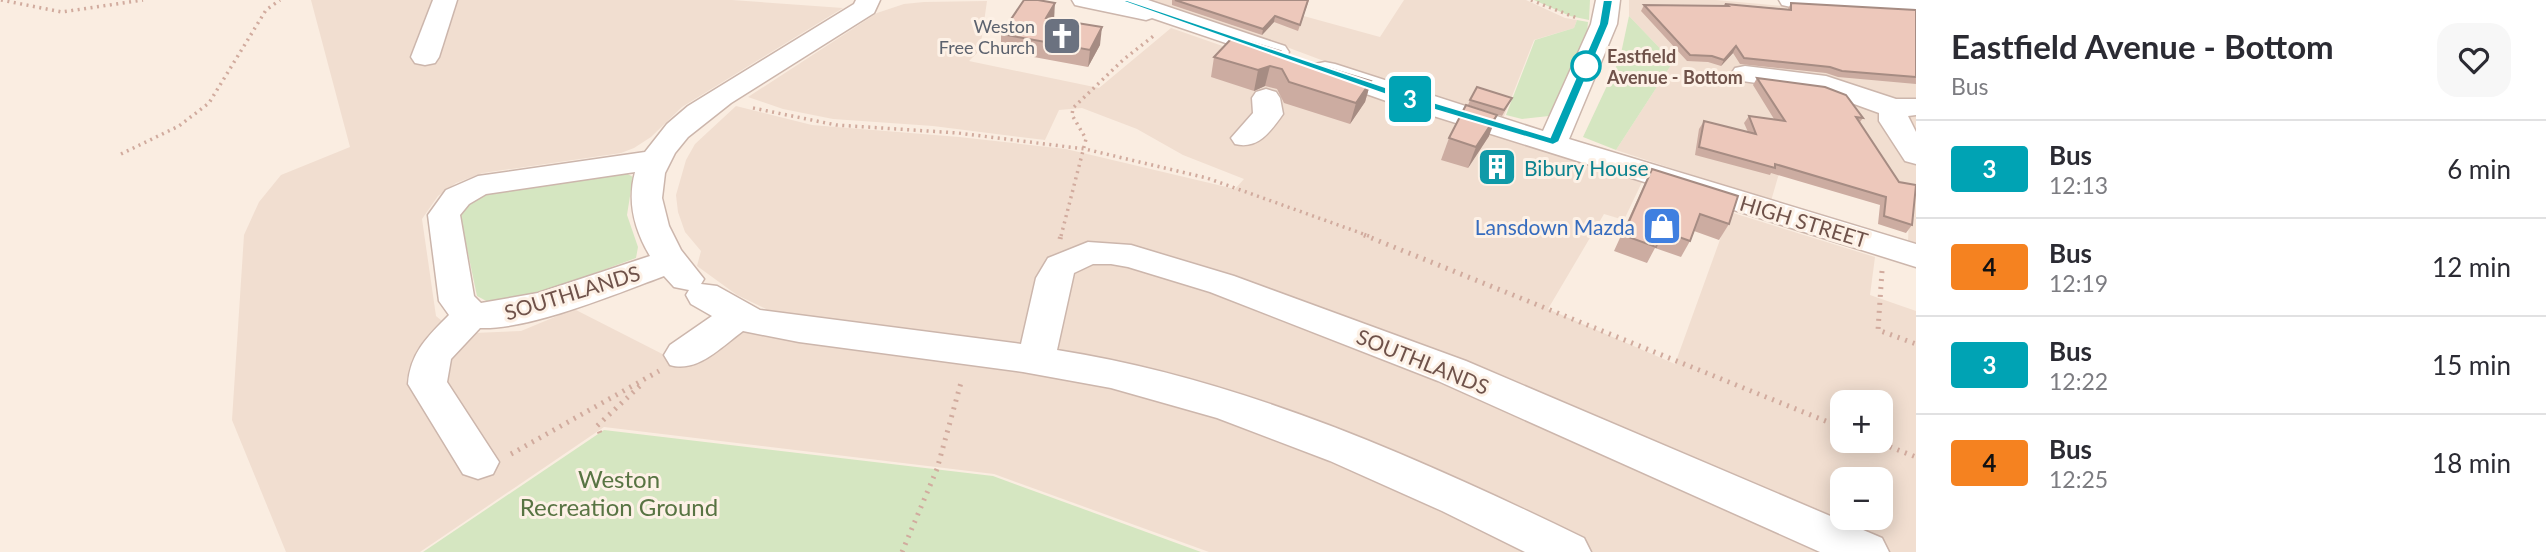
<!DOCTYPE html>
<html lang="en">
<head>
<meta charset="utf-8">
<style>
	:root { --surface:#fff; --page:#f7f7f7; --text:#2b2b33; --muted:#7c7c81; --line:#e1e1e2 }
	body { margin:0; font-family:Lato,sans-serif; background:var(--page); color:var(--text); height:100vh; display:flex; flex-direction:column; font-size:26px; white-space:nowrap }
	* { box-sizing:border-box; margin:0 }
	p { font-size:23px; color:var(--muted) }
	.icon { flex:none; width:38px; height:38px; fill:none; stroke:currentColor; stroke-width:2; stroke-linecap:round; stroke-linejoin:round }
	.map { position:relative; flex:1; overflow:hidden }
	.drawer { display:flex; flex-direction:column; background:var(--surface); width:630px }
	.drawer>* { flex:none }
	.badge { padding:0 14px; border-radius:5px; font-size:24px; line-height:46px }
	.controls { position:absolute; left:1830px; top:390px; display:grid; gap:14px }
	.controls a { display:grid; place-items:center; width:63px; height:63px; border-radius:14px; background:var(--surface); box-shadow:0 4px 18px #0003; font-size:35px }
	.map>.badge { position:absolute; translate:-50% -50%; box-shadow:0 0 0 4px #fff }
	.round { display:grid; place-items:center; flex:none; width:74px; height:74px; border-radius:21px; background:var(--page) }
	.head { display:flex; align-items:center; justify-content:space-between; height:119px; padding:0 35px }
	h1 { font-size:33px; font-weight:700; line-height:52px }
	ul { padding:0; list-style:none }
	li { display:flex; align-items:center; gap:21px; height:98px; padding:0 35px; border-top:2px solid var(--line) }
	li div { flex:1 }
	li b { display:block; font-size:26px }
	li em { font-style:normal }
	li .badge { min-width:77px; font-weight:700; text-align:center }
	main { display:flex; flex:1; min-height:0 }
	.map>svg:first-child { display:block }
	.residential { fill:#f1ded0; fill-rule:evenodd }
	.green { fill:#d5e6c1 }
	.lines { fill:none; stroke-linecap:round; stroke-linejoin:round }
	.minor-casing { stroke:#ccb6ac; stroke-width:3 }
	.path-far1 { stroke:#d1ab9e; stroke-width:3.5; stroke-dasharray:2 4.5; stroke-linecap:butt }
	.path { stroke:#d1ab9e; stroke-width:5; stroke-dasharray:2 6; stroke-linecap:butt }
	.minor { fill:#fff; fill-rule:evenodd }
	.wall { fill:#ccaca1 }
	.shaded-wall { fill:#a68c83 }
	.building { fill:#edc8bb; stroke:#a68c83; stroke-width:2 }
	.line { fill:#00a3b4; stroke:#fff; stroke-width:2 }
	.stop-dot { fill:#fff; stroke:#00a3b4; stroke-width:3.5 }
	.labels { text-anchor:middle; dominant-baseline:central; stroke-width:6; stroke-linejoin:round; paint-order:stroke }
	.far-worship-label { font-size:18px; fill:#5b616d; stroke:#fdf1e6; text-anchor:end }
	.far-stop-label { font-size:18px; font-weight:bold; fill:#6f524a; stroke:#fdf1e6; text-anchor:start }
	.culture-label { font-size:21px; fill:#0d838f; stroke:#fdf1e6; text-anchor:start }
	.street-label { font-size:21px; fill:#6f524a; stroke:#fdf1e6 }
	.shop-label { font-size:21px; fill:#366cbe; stroke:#fdf1e6; text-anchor:end }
	.near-park-label { font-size:24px; fill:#587443; stroke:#fdf1e6 }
</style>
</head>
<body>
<main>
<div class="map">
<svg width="1916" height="552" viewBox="0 0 1916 552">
	<rect width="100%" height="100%" fill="#faede1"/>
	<!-- residential -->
	<g class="residential">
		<path d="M311,0H732L843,8L682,107L651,137L634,148L621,153L483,173L456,183L438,196L422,219L436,316L448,326L474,333L521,331L574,309L682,364L766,309L737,295L697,266L701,251L685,232L678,212L676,195L686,160L695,144L736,106L812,125L959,137L1066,149L1235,189L1244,179L1183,155L1137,129L1082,108L1059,110L1045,140L933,126L833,119L783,109L748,97L877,13L904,4L924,2L987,1L980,50L969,61L1099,88L1171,28L1280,66L1642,182L1624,220L1604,214L1548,309L1675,364L1730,212L1875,257L1870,295L1916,311V552H1209L994,474L604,427L420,552H286L232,420L244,235L259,202L281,175L350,147ZM1843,402H1881V441H1843ZM1843,480H1881V518H1843Z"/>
		<polygon points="1149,0 1245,0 1380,37 1404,0 1526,0 1565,18 1577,20 1574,28 1534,40 1503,119 1332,64 1244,31"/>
		<polygon points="1629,0 1716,0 1817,9 1916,14 1916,243 1908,241 1909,218 1885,193 1782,163 1771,201 1616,150 1673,62 1629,16"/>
	</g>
	<!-- green -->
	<g class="green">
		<polygon points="1534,0 1590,0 1589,20 1570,16"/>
		<polygon points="1629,16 1673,62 1616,150 1583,137 1620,58"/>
		<polygon points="1577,20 1588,22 1587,33 1549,116 1522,119 1506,115 1535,40 1574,28"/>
		<polygon points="626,173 633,177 627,215 638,247 636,258 512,303 494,305 477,296 460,215 465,205 488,192"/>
		<polygon points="604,430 993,476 1201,552 423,552"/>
	</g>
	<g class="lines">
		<!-- minor casing -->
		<g class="minor-casing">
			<g id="minor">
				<polygon points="433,0 457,0 439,57 435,63 425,65 415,63 411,57"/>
				<path d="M856,0H880L874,13L731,103L688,137L675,153L665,173L662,198L669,226L681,250L704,279L701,284L717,286L760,310L1021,344L1036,278L1048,258L1088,242L1131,245L1234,276L1466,361L1882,538L1889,552H1820L1438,381L1210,292L1128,267L1111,264H1093L1074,273L1057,350C1242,379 1417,457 1584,538L1591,552H1525L1442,511L1330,461L1217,418L1111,388L1023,372L799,342L743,331C721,347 698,373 670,365L664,355L670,345L712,316L691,304L686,295L689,290L674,287L664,276C616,294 529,330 480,328L451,359L447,382L499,462L493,474L478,479L463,474L408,384C410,353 428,336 449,315L439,301L428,215L446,190L478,176L645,152L667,124L688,106L854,4ZM635,172C627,202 634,229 650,256L538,293L481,303L474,296L460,215L469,204L486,194Z"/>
				<polygon points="1072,0 1148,0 1285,46 1289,52 1285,58 1276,60 1152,18 1146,20 1084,7 1075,5"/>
				<polygon points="1596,0 1620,0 1617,24 1569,139 1916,244 1916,267 1392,103 1315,76 1311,70 1315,64 1325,62 1335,64 1543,131 1591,24"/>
				<polygon points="1779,0 1916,0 1916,14 1791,7 1782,5"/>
				<polygon points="1745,66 1826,76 1896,99 1916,99 1916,115 1908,116 1916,132 1916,164 1905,161 1879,121 1879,113 1821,92 1735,80 1731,74 1735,68"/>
				<path d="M1266,89L1276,92L1280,98L1283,114C1271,131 1258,150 1235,144L1231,138L1253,113L1252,98L1256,92Z"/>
			</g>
		</g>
		<!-- path-far1 -->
		<g class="path-far1">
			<polyline points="1,0 62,12 143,0"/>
			<polyline points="1531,0 1579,19"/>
			<polyline points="753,108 836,125 958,133 1085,149 1207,178 1369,236"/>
			<polyline points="121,154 179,126 209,103 266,10 280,0"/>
			<polyline points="1061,236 1086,139 1072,115 1073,108 1123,60 1156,34"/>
		</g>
		<!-- path -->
		<g class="path">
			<polyline points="1364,235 1843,428"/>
			<polyline points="1060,239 1061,235"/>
			<polyline points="1882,271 1878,330 1916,344"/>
			<polyline points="600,433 597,426 643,383"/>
			<polyline points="1875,441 1916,457"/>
			<polyline points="511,454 659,371"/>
			<polyline points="902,552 937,469 962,379"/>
		</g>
		<!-- minor -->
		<use href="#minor" class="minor"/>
	</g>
	<!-- wall -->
	<g class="wall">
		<polygon points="1172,0 1309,0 1298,31 1274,22 1262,35 1172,5"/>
		<polygon points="1791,3 1916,10 1916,84 1838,77 1826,73 1740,64 1733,53 1721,66 1708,62 1687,61 1641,11 1644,5 1724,6 1725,4 1788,9"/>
		<polygon points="1054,19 1100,45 1088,67 1001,51 1001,34"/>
		<polygon points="1279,54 1371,81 1365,102 1350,124 1284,103 1277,89 1265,86 1254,91 1211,77 1214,57"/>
		<polygon points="1757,78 1863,118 1860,122 1912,225 1906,233 1878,224 1880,205 1771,173 1770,175 1695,155 1699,129 1704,121 1748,132 1744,123 1749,116 1774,119 1753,85"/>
		<polygon points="1512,98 1502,116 1468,105 1470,100"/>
		<polygon points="1489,136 1468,168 1441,160 1449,138"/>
		<polygon points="1652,169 1729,224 1719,240 1694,231 1690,241 1681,257 1655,248 1647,263 1614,251 1644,185"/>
	</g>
	<!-- shaded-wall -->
	<g class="shaded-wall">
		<polygon points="1055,3 1054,20 1046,18"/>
		<polygon points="1275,16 1274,22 1262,35 1263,29"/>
		<polygon points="1102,27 1100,45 1088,67 1090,50"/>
		<polygon points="1736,46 1733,53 1721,66 1724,60"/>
		<polygon points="1270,66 1265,86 1254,91 1258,70"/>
		<polygon points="1371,81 1365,102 1350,124 1356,103"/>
		<polygon points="1497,115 1489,136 1468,168 1476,147"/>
	</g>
	<!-- building -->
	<g class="building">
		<polygon points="1024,0 1038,0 1055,3 1046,18 1102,27 1090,50 1001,34"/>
		<polygon points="1175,0 1308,0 1300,25 1275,16 1263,29"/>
		<polygon points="1791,3 1916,10 1916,77 1842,71 1830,67 1744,58 1736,46 1724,60 1712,56 1690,55 1644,5 1728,6 1725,4 1791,10"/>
		<polygon points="1233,37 1280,51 1278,53 1371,81 1356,103 1289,82 1282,69 1270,66 1258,70 1214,57"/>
		<polygon points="1757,78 1825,87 1846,95 1863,118 1856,117 1899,182 1916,185 1912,225 1884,216 1886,197 1775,164 1775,168 1699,147 1704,121 1756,134 1749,116 1785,121"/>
		<polygon points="1477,87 1512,98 1504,110 1470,100"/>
		<polygon points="1466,105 1497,115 1476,147 1449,138"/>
		<polygon points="1652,169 1738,196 1729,224 1700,214 1690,241 1662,231 1656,247 1623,235"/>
	</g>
	<!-- line -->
	<polygon class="line" points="1119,0 1127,0 1406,94 1550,137 1599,24 1603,0 1613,0 1609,24 1559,142 1553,145 1398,99"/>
	<!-- icons -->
	<defs>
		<g id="church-square" transform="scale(2.0125)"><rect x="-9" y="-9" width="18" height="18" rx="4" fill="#6b7280" stroke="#fdf1e6"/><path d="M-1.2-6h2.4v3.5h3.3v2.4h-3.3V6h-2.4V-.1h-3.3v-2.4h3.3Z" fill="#fff"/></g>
		<g id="building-square" transform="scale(2.0125)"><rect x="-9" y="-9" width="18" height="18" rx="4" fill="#0f9aa8" stroke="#fdf1e6"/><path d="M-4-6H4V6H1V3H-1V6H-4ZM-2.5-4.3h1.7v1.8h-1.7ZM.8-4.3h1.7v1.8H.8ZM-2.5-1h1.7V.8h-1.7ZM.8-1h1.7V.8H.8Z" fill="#fff"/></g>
		<g id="shop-square" transform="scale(2.0125)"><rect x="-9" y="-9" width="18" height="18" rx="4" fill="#3f7fe0" stroke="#fdf1e6"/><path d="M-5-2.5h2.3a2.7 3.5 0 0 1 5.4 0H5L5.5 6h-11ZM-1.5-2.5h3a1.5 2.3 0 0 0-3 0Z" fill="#fff"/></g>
	</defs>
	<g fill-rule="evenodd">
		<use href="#church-square" x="1062" y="36"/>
		<use href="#building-square" x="1497" y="167"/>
		<use href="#shop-square" x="1662" y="226"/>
	</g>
	<!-- markers -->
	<circle class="stop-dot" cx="1586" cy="66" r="14"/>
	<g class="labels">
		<!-- far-worship labels -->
		<g class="far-worship-label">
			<text x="1035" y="26">Weston<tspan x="1035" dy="21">Free Church</tspan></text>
		</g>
		<!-- far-stop labels -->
		<g class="far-stop-label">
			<text x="1607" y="56">Eastfield<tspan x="1607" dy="21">Avenue - Bottom</tspan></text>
		</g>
		<!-- culture labels -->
		<g class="culture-label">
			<text x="1524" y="167">Bibury House</text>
		</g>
		<!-- street labels -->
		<g class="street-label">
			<text transform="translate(1804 221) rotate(17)">HIGH STREET</text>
			<text transform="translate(572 292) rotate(-17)">SOUTHLANDS</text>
			<text transform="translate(1423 361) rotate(22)">SOUTHLANDS</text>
		</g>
		<!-- shop labels -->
		<g class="shop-label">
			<text x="1635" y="226">Lansdown Mazda</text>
		</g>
		<!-- near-park labels -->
		<g class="near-park-label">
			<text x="619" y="478">Weston<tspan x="619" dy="28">Recreation Ground</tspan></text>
		</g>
	</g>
</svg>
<div class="controls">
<a>+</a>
<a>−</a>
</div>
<b class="badge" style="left:1410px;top:99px;background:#00a3b4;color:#fff">3</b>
</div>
<section class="drawer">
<div class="head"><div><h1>Eastfield Avenue - Bottom</h1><p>Bus</p></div><a class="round"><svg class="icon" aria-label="heart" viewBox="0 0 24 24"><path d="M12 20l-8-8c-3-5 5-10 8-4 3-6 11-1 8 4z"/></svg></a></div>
<ul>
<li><span class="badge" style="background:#00a3b4;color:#fff">3</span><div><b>Bus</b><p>12:13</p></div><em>6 min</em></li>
<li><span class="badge" style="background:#f58220;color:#111">4</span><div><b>Bus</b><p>12:19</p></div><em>12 min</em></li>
<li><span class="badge" style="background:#00a3b4;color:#fff">3</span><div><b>Bus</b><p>12:22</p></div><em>15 min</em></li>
<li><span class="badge" style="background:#f58220;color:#111">4</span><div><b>Bus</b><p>12:25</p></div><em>18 min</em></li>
</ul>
</section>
</main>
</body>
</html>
